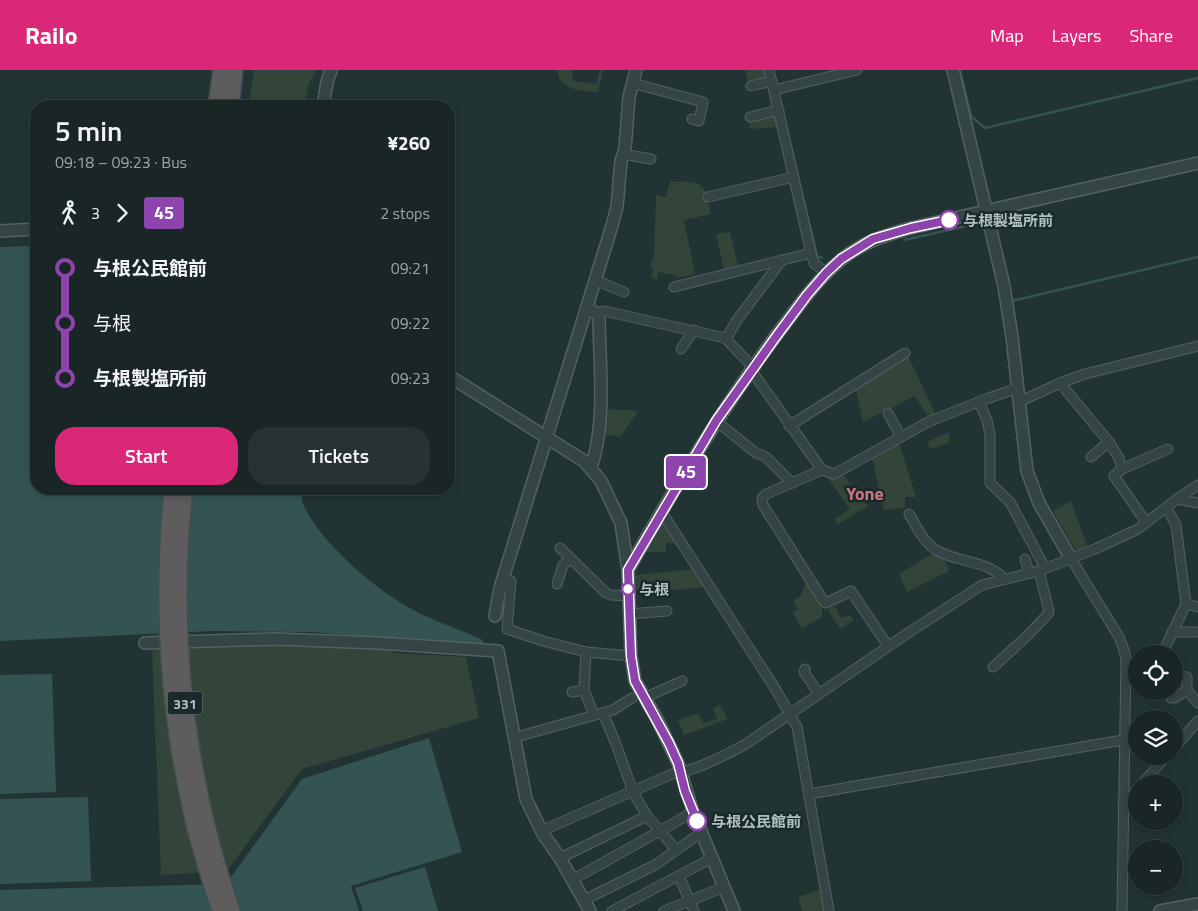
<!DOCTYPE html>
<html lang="en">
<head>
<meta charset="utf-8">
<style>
	:root { --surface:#1a2626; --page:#273232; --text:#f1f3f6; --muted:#9fa5a7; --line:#384343; --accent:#db2777 }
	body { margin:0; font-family:"Titillium Web","Noto Sans JP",sans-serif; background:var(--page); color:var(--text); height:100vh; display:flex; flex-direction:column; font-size:19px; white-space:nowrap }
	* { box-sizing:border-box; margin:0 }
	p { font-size:16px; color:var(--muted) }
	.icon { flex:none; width:28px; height:28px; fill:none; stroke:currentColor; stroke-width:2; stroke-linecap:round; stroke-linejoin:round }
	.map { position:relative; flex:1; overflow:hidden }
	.side { position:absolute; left:30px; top:30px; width:425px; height:395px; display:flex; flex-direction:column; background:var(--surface); border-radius:20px; box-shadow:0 2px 8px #0003,0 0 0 1px var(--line) }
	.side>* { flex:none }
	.badge { padding:0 10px; border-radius:4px; font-size:18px; line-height:32px }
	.controls { position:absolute; left:1128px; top:575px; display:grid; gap:10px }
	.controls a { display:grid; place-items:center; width:55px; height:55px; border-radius:50%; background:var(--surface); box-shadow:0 2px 8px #0003,0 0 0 1px var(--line); font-size:25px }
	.map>.badge { position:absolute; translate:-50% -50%; box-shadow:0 0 0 2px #fff }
	.legs { display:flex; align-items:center; gap:8px; height:55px; padding:0 25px; font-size:16px }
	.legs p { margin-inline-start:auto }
	.headline { display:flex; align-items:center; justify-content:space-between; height:85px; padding:0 25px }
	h1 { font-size:28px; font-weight:600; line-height:38px }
	.action { display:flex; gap:10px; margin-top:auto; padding:10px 25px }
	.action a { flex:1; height:58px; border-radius:20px; background:var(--accent); color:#fff; font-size:20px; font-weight:600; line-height:58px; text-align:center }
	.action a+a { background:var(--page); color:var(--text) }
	ul { padding:0 25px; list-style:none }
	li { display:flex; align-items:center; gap:18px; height:55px; font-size:19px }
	li i { display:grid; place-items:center; width:8px; height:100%; margin:0 6px; background:currentColor }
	li i::after { content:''; width:12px; height:12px; margin:-6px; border:4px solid; border-radius:50%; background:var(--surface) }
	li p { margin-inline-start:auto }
	li:first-child i { background:linear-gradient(#0000 50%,currentColor 0) }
	li:last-child i { background:linear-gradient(currentColor 50%,#0000 0) }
	header { display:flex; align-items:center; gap:30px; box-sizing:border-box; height:70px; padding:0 25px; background:var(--accent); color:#fff }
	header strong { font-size:24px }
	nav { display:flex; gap:28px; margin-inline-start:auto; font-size:18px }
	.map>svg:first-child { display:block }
	.green { fill:#334438 }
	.water { fill:#345454 }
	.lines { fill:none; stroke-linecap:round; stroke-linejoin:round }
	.stream { stroke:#345454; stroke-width:2.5 }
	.minor-casing { stroke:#526262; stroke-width:11 }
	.tertiary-casing { stroke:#526262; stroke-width:14 }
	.trunk-casing { stroke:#3f4f4f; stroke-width:18 }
	.minor { stroke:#354444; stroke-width:9 }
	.tertiary { stroke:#354444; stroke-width:11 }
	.trunk { stroke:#5e5c5c; stroke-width:15 }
	.trunk-bridge-casing { stroke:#3f4f4f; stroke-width:18; stroke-linecap:butt }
	.trunk-bridge { stroke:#5e5c5c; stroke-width:15 }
	.line-1-casing { stroke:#fff; stroke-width:11 }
	.line-1 { stroke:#8e44ad; stroke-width:8 }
	.stop-1-dot { fill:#fff; stroke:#8e44ad; stroke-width:2.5 }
	.labels { text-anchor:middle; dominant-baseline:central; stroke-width:5; stroke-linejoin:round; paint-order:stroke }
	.shield { fill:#1a2929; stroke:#829393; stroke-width:1 }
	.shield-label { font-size:14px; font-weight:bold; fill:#afc0c1 }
	.stop-label { font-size:15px; font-weight:bold; fill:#afc0c1; stroke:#1a2929; text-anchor:start }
	.quarter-label { font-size:18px; font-weight:bold; fill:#ca7683; stroke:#1a2929 }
</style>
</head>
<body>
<header>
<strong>Railo</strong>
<nav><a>Map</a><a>Layers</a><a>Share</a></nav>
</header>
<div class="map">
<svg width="1198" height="841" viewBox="0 0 1198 841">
	<rect width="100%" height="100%" fill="#233"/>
	<!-- green -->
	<g class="green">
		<polygon points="254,0 317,0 308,15 306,36 248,36"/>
		<path d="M558,0H573L572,9L575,11L596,14L600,0H603L598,23C582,20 558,21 558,0Z"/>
		<polygon points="745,0 764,0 766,9 749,13"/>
		<polygon points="775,45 778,57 750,59 749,51"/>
		<path d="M670,111C704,113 704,110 711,144L684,150L695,204L678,208L674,205L658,202L657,210L651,208L653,198L650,194L654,187L656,125L666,127Z"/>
		<polygon points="730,162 738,195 732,198 724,200 716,164"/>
		<polygon points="908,286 936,345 929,348 915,326 863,352 855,316 892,293"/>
		<polygon points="608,339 638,341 621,366 606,365"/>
		<polygon points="949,362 949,373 930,379 927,372"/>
		<polygon points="899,373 916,427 905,427 905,438 884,440 872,388"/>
		<polygon points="844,406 868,436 838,454 835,449 850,439 828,408"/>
		<polygon points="1071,431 1087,475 1086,478 1076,481 1053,441"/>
		<polygon points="663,453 677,473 666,473 666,482 646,482"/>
		<polygon points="935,482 945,490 949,501 907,522 899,504"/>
		<polygon points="696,499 705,517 637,523 635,505"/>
		<path d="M809,513L822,533V547L802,559L793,543L798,539L793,531C801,527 802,523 805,515Z"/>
		<polygon points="835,536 841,548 850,545 854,550 840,559 828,540"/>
		<polygon points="225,575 382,578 396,583 466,587 479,648 302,699 227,801 161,805 152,582 156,577"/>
		<polygon points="720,635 728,649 684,665 678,650 699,643 703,653 717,649 713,638"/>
		<polygon points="822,819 826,841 802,841 798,827"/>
	</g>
	<!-- water -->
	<g class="water">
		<path d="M36,176V419H302C302,424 301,429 303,434C320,473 377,521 415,541C436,552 459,559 481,569L486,575L311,562L212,561L0,571V177Z"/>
		<polygon points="52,604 56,722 0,724 0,605"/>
		<polygon points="429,668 462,782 351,816 359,841 0,841 0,820 226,814 302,709"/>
		<polygon points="88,727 91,811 0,814 0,729"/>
		<polygon points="425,797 438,841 361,841 363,840 355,818"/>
	</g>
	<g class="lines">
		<!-- stream -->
		<g class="stream">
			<polyline points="960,0 971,46 985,58 1198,8"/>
			<polyline points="782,39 817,186 822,188"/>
			<polyline points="904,170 980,153"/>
			<polyline points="1012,231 1198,187"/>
		</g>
		<!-- minor casing -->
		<g class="minor-casing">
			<g id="minor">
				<polyline points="769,0 811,183 814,193 826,203"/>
				<polyline points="632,13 703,32 699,51 692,49"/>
				<polyline points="751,16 772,11"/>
				<polyline points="774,20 857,0"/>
				<polyline points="750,47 779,40"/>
				<polyline points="623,84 651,89"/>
				<polyline points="708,127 794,107"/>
				<polyline points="595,210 624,222"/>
				<polyline points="674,217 811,183"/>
				<polyline points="599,244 604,241 725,268 749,293 751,300 822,400 834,404 928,352 986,329 1018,318"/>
				<polyline points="726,269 737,250 782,190"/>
				<polyline points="681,279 694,260"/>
				<polyline points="1060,313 1109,372 1119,388 1122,399 1114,406 1146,452"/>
				<polyline points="979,332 987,350 990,364 990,413 1010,432 1045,498"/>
				<polyline points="1019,332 1060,313 1085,304 1198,276"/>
				<polyline points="888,343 901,367"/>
				<polyline points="716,351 756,383 766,387 792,413"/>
				<polyline points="789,356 905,283"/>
				<polyline points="1091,387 1109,372"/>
				<polyline points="1122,399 1168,379"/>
				<polyline points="822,400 766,424 762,428 763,435 823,530 826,533 851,521 888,576"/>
				<polyline points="1177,429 1198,415"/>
				<polyline points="1166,437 1176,455 1186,534 1198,537"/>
				<polyline points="661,441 776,620 797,657 829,841"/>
				<path d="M909,444C917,457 924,474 938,481C956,492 989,491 1003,508"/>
				<polyline points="560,478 606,523 611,525 628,526"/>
				<polyline points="1070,487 1119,567 1124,580 1126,589 1122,841"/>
				<polyline points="1025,489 1029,503"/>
				<polyline points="511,511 507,559 543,571 586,582 631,586"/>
				<polyline points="557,514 563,495 570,489"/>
				<polyline points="629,544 667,541"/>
				<polyline points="1172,562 1196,562"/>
				<polyline points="586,582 584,620 594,645"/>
				<polyline points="1162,584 1186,534"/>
				<polyline points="993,597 1026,567 1048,544 1049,541 1039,501"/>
				<polyline points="805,599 804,602 819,624"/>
				<polyline points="1174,604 1187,607 1187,620 1198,633"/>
				<polyline points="1126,606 1136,604"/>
				<polyline points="572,622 584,620"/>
				<polyline points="644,628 682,611"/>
				<polyline points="1171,628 1175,628 1187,620"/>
				<polyline points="513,668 613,640 632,628"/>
				<polyline points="1174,678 1198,651"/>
				<polyline points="1142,714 1166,686"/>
				<polyline points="809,724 1123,670"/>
				<polyline points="1123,730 1131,726 1136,720"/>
				<path d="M543,764L548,758L672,704C698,700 723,686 746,674L908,563L982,515L1039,501L1095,479L1138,459L1177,429L1198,433"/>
				<polyline points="676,780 660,761 693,742"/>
				<polyline points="560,788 647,746"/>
				<polyline points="679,806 694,841"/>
				<polyline points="572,810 660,761 647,746 633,722 616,674 603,643"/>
				<polyline points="584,830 655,795 695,767 702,764"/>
				<polyline points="612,841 712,788"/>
				<polyline points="664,841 724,817"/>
			</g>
		</g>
		<!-- tertiary casing -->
		<g class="tertiary-casing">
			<g id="tertiary">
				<polyline points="953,0 1004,216 1012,267 1027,401 1039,433 1070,487"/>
				<polyline points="323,36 327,12 331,0"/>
				<polyline points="0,161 36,159"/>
				<path d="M586,239L599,244C599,291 607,353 591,397"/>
				<polyline points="449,306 584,391 601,411 621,453 628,500 631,586 635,611 657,649 678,693 693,742 734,841"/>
				<path d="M628,500C674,419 722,338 778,263C798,237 817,209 842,189C863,172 886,165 911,158L1198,93"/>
				<polyline points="495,546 500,518 611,159 617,137 621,91 625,79 629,27 636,0"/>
				<polyline points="145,573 276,569 378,573 498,581 526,729 543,764 560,788 590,841"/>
				<polyline points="1160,841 1198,834"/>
			</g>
		</g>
		<!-- trunk casing -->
		<g class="trunk-casing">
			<g id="trunk">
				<polyline points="216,36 221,0"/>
				<polyline points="231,36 235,0"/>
			</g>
		</g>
		<!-- minor -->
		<use href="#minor" class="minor"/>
		<!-- tertiary -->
		<use href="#tertiary" class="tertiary"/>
		<!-- trunk -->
		<use href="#trunk" class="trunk"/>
		<!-- trunk-bridge casing -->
		<g class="trunk-bridge-casing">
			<g id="trunk-bridge">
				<path d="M172,419C161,531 168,648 195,758C202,786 211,813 220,841"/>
				<path d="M185,419C169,562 186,705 232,841"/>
			</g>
		</g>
		<!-- trunk-bridge -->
		<use href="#trunk-bridge" class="trunk-bridge"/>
	</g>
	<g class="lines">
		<!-- line-1 casing -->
		<g class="line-1-casing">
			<polyline id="line-1" points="697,751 685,721 678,693 669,673 635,611 631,586 628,500 716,351 775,268 807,225 826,203 841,189 873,169 911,158 949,150"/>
		</g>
		<!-- line-1 -->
		<use href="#line-1" class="line-1"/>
	</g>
	<!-- markers -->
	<g class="stop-1-dot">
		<circle cx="949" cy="150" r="9"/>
		<circle cx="628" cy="519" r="6"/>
		<circle cx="697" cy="751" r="9"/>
	</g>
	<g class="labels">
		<!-- shield labels -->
		<rect class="shield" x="167.5" y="621.5" width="35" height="23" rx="4"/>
		<g class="shield-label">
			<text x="185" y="633">331</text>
		</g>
		<!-- stop labels -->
		<g class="stop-label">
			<text x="963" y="150">与根製塩所前</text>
			<text x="639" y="519">与根</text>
			<text x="711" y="751">与根公民館前</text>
		</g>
		<!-- quarter labels -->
		<g class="quarter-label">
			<text x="865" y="423">Yone</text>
		</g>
	</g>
</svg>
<div class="controls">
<a><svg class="icon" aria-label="locate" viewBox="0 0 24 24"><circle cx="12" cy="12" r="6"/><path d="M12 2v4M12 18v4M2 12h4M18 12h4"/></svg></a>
<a><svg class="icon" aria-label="layers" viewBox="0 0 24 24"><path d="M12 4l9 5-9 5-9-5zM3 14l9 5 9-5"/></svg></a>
<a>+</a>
<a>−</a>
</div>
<b class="badge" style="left:686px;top:402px;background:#8e44ad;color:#fff">45</b>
<section class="side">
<div class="headline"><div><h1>5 min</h1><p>09:18 – 09:23 · Bus</p></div><b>¥260</b></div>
<div class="legs"><svg class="icon" aria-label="walk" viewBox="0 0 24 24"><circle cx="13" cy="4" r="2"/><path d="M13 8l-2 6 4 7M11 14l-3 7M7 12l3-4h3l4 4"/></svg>3<svg class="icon" aria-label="forward" viewBox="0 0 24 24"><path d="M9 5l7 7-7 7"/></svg><b class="badge" style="background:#8e44ad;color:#fff">45</b><p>2 stops</p></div>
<ul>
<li><i style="color:#8e44ad"></i><b>与根公民館前</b><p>09:21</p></li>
<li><i style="color:#8e44ad"></i><span>与根</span><p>09:22</p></li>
<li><i style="color:#8e44ad"></i><b>与根製塩所前</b><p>09:23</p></li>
</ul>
<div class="action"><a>Start</a><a>Tickets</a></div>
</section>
</div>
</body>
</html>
